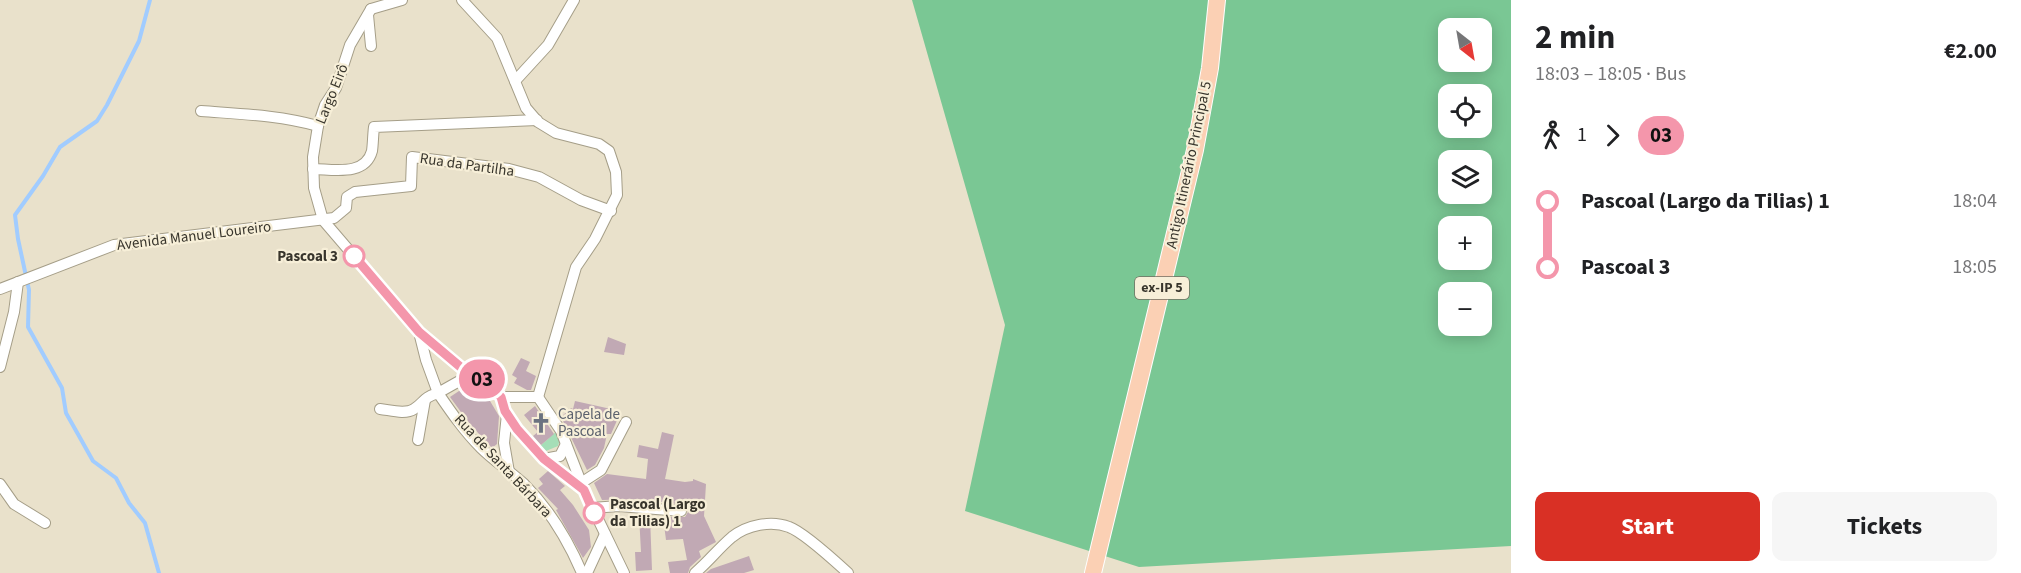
<!DOCTYPE html>
<html lang="en">
<head>
<meta charset="utf-8">
<style>
	:root { --surface:#fff; --page:#f6f6f6; --text:#202124; --muted:#757577; --accent:#d93025 }
	body { margin:0; font-family:"Source Sans 3",sans-serif; background:var(--page); color:var(--text); height:100vh; display:flex; flex-direction:column; font-size:22px; white-space:nowrap }
	* { box-sizing:border-box; margin:0 }
	p { font-size:20px; color:var(--muted) }
	.icon { flex:none; width:33px; height:33px; fill:none; stroke:currentColor; stroke-width:2; stroke-linecap:round; stroke-linejoin:round }
	.map { position:relative; flex:1; overflow:hidden }
	.panel { display:flex; flex-direction:column; background:var(--surface); width:510px }
	.panel>* { flex:none }
	.badge { padding:0 12px; border-radius:20px; font-size:21px; line-height:39px }
	.needle { width:39px; rotate:149deg }
	.fabs { position:absolute; left:1438px; top:18px; display:grid; gap:12px }
	.fabs a { display:grid; place-items:center; width:54px; height:54px; border-radius:12px; background:var(--surface); box-shadow:0 3px 15px #0003; font-size:30px }
	.map>.badge { position:absolute; translate:-50% -50%; box-shadow:0 0 0 3px #fff }
	.legs { display:flex; align-items:center; gap:9px; height:66px; padding:0 24px; font-size:20px }
	.legs p { margin-inline-start:auto }
	.head { display:flex; align-items:center; justify-content:space-between; height:102px; padding:0 24px }
	h1 { font-size:33px; font-weight:700; line-height:45px }
	.button { display:flex; gap:12px; margin-top:auto; padding:12px 24px }
	.button a { flex:1; height:69px; border-radius:12px; background:var(--accent); color:#fff; font-size:24px; font-weight:700; line-height:69px; text-align:center }
	.button a+a { background:var(--page); color:var(--text) }
	ul { padding:0 24px; list-style:none }
	li { display:flex; align-items:center; gap:21px; height:66px; font-size:22px }
	li i { display:grid; place-items:center; width:9px; height:100%; margin:0 8px; background:currentColor }
	li i::after { content:''; width:15px; height:15px; margin:-8px; border:4px solid; border-radius:50%; background:var(--surface) }
	li p { margin-inline-start:auto }
	li:first-child i { background:linear-gradient(#0000 50%,currentColor 0) }
	li:last-child i { background:linear-gradient(currentColor 50%,#0000 0) }
	main { display:flex; flex:1; min-height:0 }
	.map>svg:first-child { display:block }
	.green { fill:#a5deb7 }
	.forest { fill:#7ac794; fill-rule:evenodd }
	.lines { fill:none; stroke-linecap:round; stroke-linejoin:round }
	.stream { stroke:#a1ccff; stroke-width:4 }
	.building { fill:#c1a9b4 }
	.minor-casing { stroke:#a59e88; stroke-width:12 }
	.trunk-casing { stroke:#fff; stroke-width:18 }
	.minor { stroke:#fff; stroke-width:10 }
	.trunk { stroke:#fbd0b4; stroke-width:16 }
	.line-1-casing { stroke:#fff; stroke-width:14 }
	.line-1 { stroke:#f496ab; stroke-width:9 }
	.stop-1-dot { fill:#fff; stroke:#f496ab; stroke-width:3 }
	.labels { text-anchor:middle; dominant-baseline:central; stroke-width:4.5; stroke-linejoin:round; paint-order:stroke }
	.shield { fill:#f7efd8; stroke:#716d60; stroke-width:1.5 }
	.shield-label { font-size:14px; font-weight:bold; fill:#38352c }
	.street-label { font-size:15px; fill:#38352c; stroke:#f7efd8 }
	.stop-label { font-size:15px; font-weight:bold; fill:#38352c; stroke:#f7efd8; text-anchor:end }
	.worship-label { font-size:15px; fill:#5b616d; stroke:#f7efd8; text-anchor:start }
</style>
</head>
<body>
<main>
<div class="map">
<svg width="1511" height="573" viewBox="0 0 1511 573">
	<rect width="100%" height="100%" fill="#e9e1cb"/>
	<!-- green -->
	<polygon class="green" points="557,431 560,439 558,446 546,451 540,446"/>
	<!-- forest -->
	<path class="forest" d="M912,0H1511V546L1139,567L965,511L1005,325ZM1449,28H1482V62H1449ZM1449,94H1482V128H1449ZM1449,160H1482V194H1449ZM1449,226H1482V260H1449ZM1449,292H1482V326H1449Z"/>
	<g class="lines">
		<!-- stream -->
		<polyline class="stream" points="150,0 139,41 107,105 97,121 60,147 43,176 15,215 18,239 29,290 28,327 62,388 66,413 79,436 93,461 116,478 129,503 145,523 159,573"/>
	</g>
	<!-- building -->
	<g class="building">
		<polygon points="608,337 626,344 624,355 604,352"/>
		<polygon points="521,358 530,362 526,371 536,376 531,390 527,390 514,383 517,378 512,375"/>
		<polygon points="471,383 484,391 499,416 497,444 492,448 469,423 450,397"/>
		<polygon points="575,401 611,409 610,414 619,416 611,434 607,434 604,448 595,465 587,470 561,417 571,408 573,409"/>
		<polygon points="535,406 554,434 541,445 533,436 538,432 524,415"/>
		<polygon points="662,432 674,435 665,479 685,482 693,481 693,479 706,484 704,516 716,542 699,551 701,557 690,567 688,573 670,573 668,562 687,560 683,539 666,540 663,517 685,517 688,512 686,505 638,499 602,500 594,483 607,474 646,479 648,459 637,457 639,445 658,449"/>
		<polygon points="548,471 565,486 560,490 573,505 589,530 591,547 583,558 556,510 558,509 538,488 543,484 539,479"/>
		<polygon points="639,515 650,516 652,570 636,571 635,552 641,552"/>
		<polygon points="749,556 754,570 744,573 706,573 711,569"/>
	</g>
	<g class="lines">
		<!-- minor casing -->
		<g class="minor-casing">
			<g id="minor">
				<polyline points="462,0 497,38 526,108 538,122 556,133 599,144 609,151 616,172 617,195 595,239 576,267 538,397"/>
				<polyline points="371,9 350,45 336,88 325,105 318,126 313,157 314,188 323,220 419,332 470,375 438,393 426,360 419,332"/>
				<polyline points="371,9 402,0"/>
				<polyline points="368,15 371,46"/>
				<polyline points="515,81 548,45 574,0"/>
				<path d="M201,111C240,114 279,115 318,126"/>
				<path d="M313,169C332,169 365,177 372,151C373,144 373,135 374,127L537,120"/>
				<polyline points="0,289 114,245 334,218 346,208 347,197 355,192 411,186 412,157 509,169 539,177 581,200 611,211"/>
				<polyline points="0,367 14,312 18,282"/>
				<polyline points="470,375 483,380 501,397"/>
				<path d="M380,409C390,410 405,415 414,409C425,402 422,398 438,393C451,412 464,431 481,448C494,461 510,471 524,484C549,509 568,540 582,573"/>
				<polyline points="507,414 504,443 509,472"/>
				<polyline points="418,440 425,400"/>
				<polyline points="544,459 560,456 566,444"/>
				<polyline points="581,483 601,470 626,422"/>
				<polyline points="0,484 14,504 45,523"/>
				<polyline points="584,490 561,431 538,397 501,397 505,411 517,429 544,459 584,490 624,573"/>
				<polyline points="592,508 619,506 681,511"/>
				<polyline points="587,573 605,534"/>
				<path d="M695,573C708,562 719,548 732,537C747,525 771,520 789,527C803,532 836,562 848,573"/>
			</g>
		</g>
		<!-- trunk casing -->
		<g class="trunk-casing">
			<polyline id="trunk" points="1093,573 1195,150 1210,68 1217,0"/>
		</g>
		<!-- minor -->
		<use href="#minor" class="minor"/>
		<!-- trunk -->
		<use href="#trunk" class="trunk"/>
	</g>
	<g class="lines">
		<!-- line-1 casing -->
		<g class="line-1-casing">
			<polyline id="line-1" points="354,256 419,332 470,375 483,380 501,397 505,411 517,429 544,459 584,490 594,513"/>
		</g>
		<!-- line-1 -->
		<use href="#line-1" class="line-1"/>
	</g>
	<!-- icons -->
	<defs>
		<g id="church-bare" transform="scale(1.62)"><path d="M-1.2-6h2.4v3.5h3.3v2.4h-3.3V6h-2.4V-.1h-3.3v-2.4h3.3Z" fill="#6b7280" stroke="#f7efd8" stroke-width="2.5" paint-order="stroke"/></g>
	</defs>
	<g fill-rule="evenodd">
		<use href="#church-bare" x="541" y="423"/>
	</g>
	<!-- markers -->
	<g class="stop-1-dot">
		<circle cx="354" cy="256" r="10"/>
		<circle cx="594" cy="513" r="10"/>
	</g>
	<g class="labels">
		<!-- shield labels -->
		<rect class="shield" x="1135" y="277" width="54" height="22" rx="4.5"/>
		<g class="shield-label">
			<text x="1162" y="288">ex-IP 5</text>
		</g>
		<!-- street labels -->
		<g class="street-label">
			<text transform="translate(332 94) rotate(-68)">Largo Eirô</text>
			<text transform="translate(467 165) rotate(8)">Rua da Partilha</text>
			<text transform="translate(1189 165) rotate(-78)">Antigo Itinerário Principal 5</text>
			<text transform="translate(194 236) rotate(-7)">Avenida Manuel Loureiro</text>
			<text transform="translate(503 466) rotate(47)">Rua de Santa Bárbara</text>
		</g>
		<!-- stop labels -->
		<g class="stop-label">
			<text x="338" y="256">Pascoal 3</text>
			<text x="610" y="504" text-anchor="start">Pascoal (Largo<tspan x="610" dy="17">da Tilias) 1</tspan></text>
		</g>
		<!-- worship labels -->
		<g class="worship-label">
			<text x="558" y="414">Capela de<tspan x="558" dy="17">Pascoal</tspan></text>
		</g>
	</g>
</svg>
<div class="fabs">
<a><svg class="needle" viewBox="-14 -14 28 28"><path d="M0-13l5 13h-10z" fill="#e53935"/><path d="M0 13l5-13h-10z" fill="#757577"/></svg></a>
<a><svg class="icon" aria-label="locate" viewBox="0 0 24 24"><circle cx="12" cy="12" r="6"/><path d="M12 2v4M12 18v4M2 12h4M18 12h4"/></svg></a>
<a><svg class="icon" aria-label="layers" viewBox="0 0 24 24"><path d="M12 4l9 5-9 5-9-5zM3 14l9 5 9-5"/></svg></a>
<a>+</a>
<a>−</a>
</div>
<b class="badge" style="left:482px;top:379px;background:#f496ab;color:#111">03</b>
</div>
<section class="panel">
<div class="head"><div><h1>2 min</h1><p>18:03 – 18:05 · Bus</p></div><b>€2.00</b></div>
<div class="legs"><svg class="icon" aria-label="walk" viewBox="0 0 24 24"><circle cx="13" cy="4" r="2"/><path d="M13 8l-2 6 4 7M11 14l-3 7M7 12l3-4h3l4 4"/></svg>1<svg class="icon" aria-label="forward" viewBox="0 0 24 24"><path d="M9 5l7 7-7 7"/></svg><b class="badge" style="background:#f496ab;color:#111">03</b></div>
<ul>
<li><i style="color:#f496ab"></i><b>Pascoal (Largo da Tilias) 1</b><p>18:04</p></li>
<li><i style="color:#f496ab"></i><b>Pascoal 3</b><p>18:05</p></li>
</ul>
<div class="button"><a>Start</a><a>Tickets</a></div>
</section>
</main>
</body>
</html>
